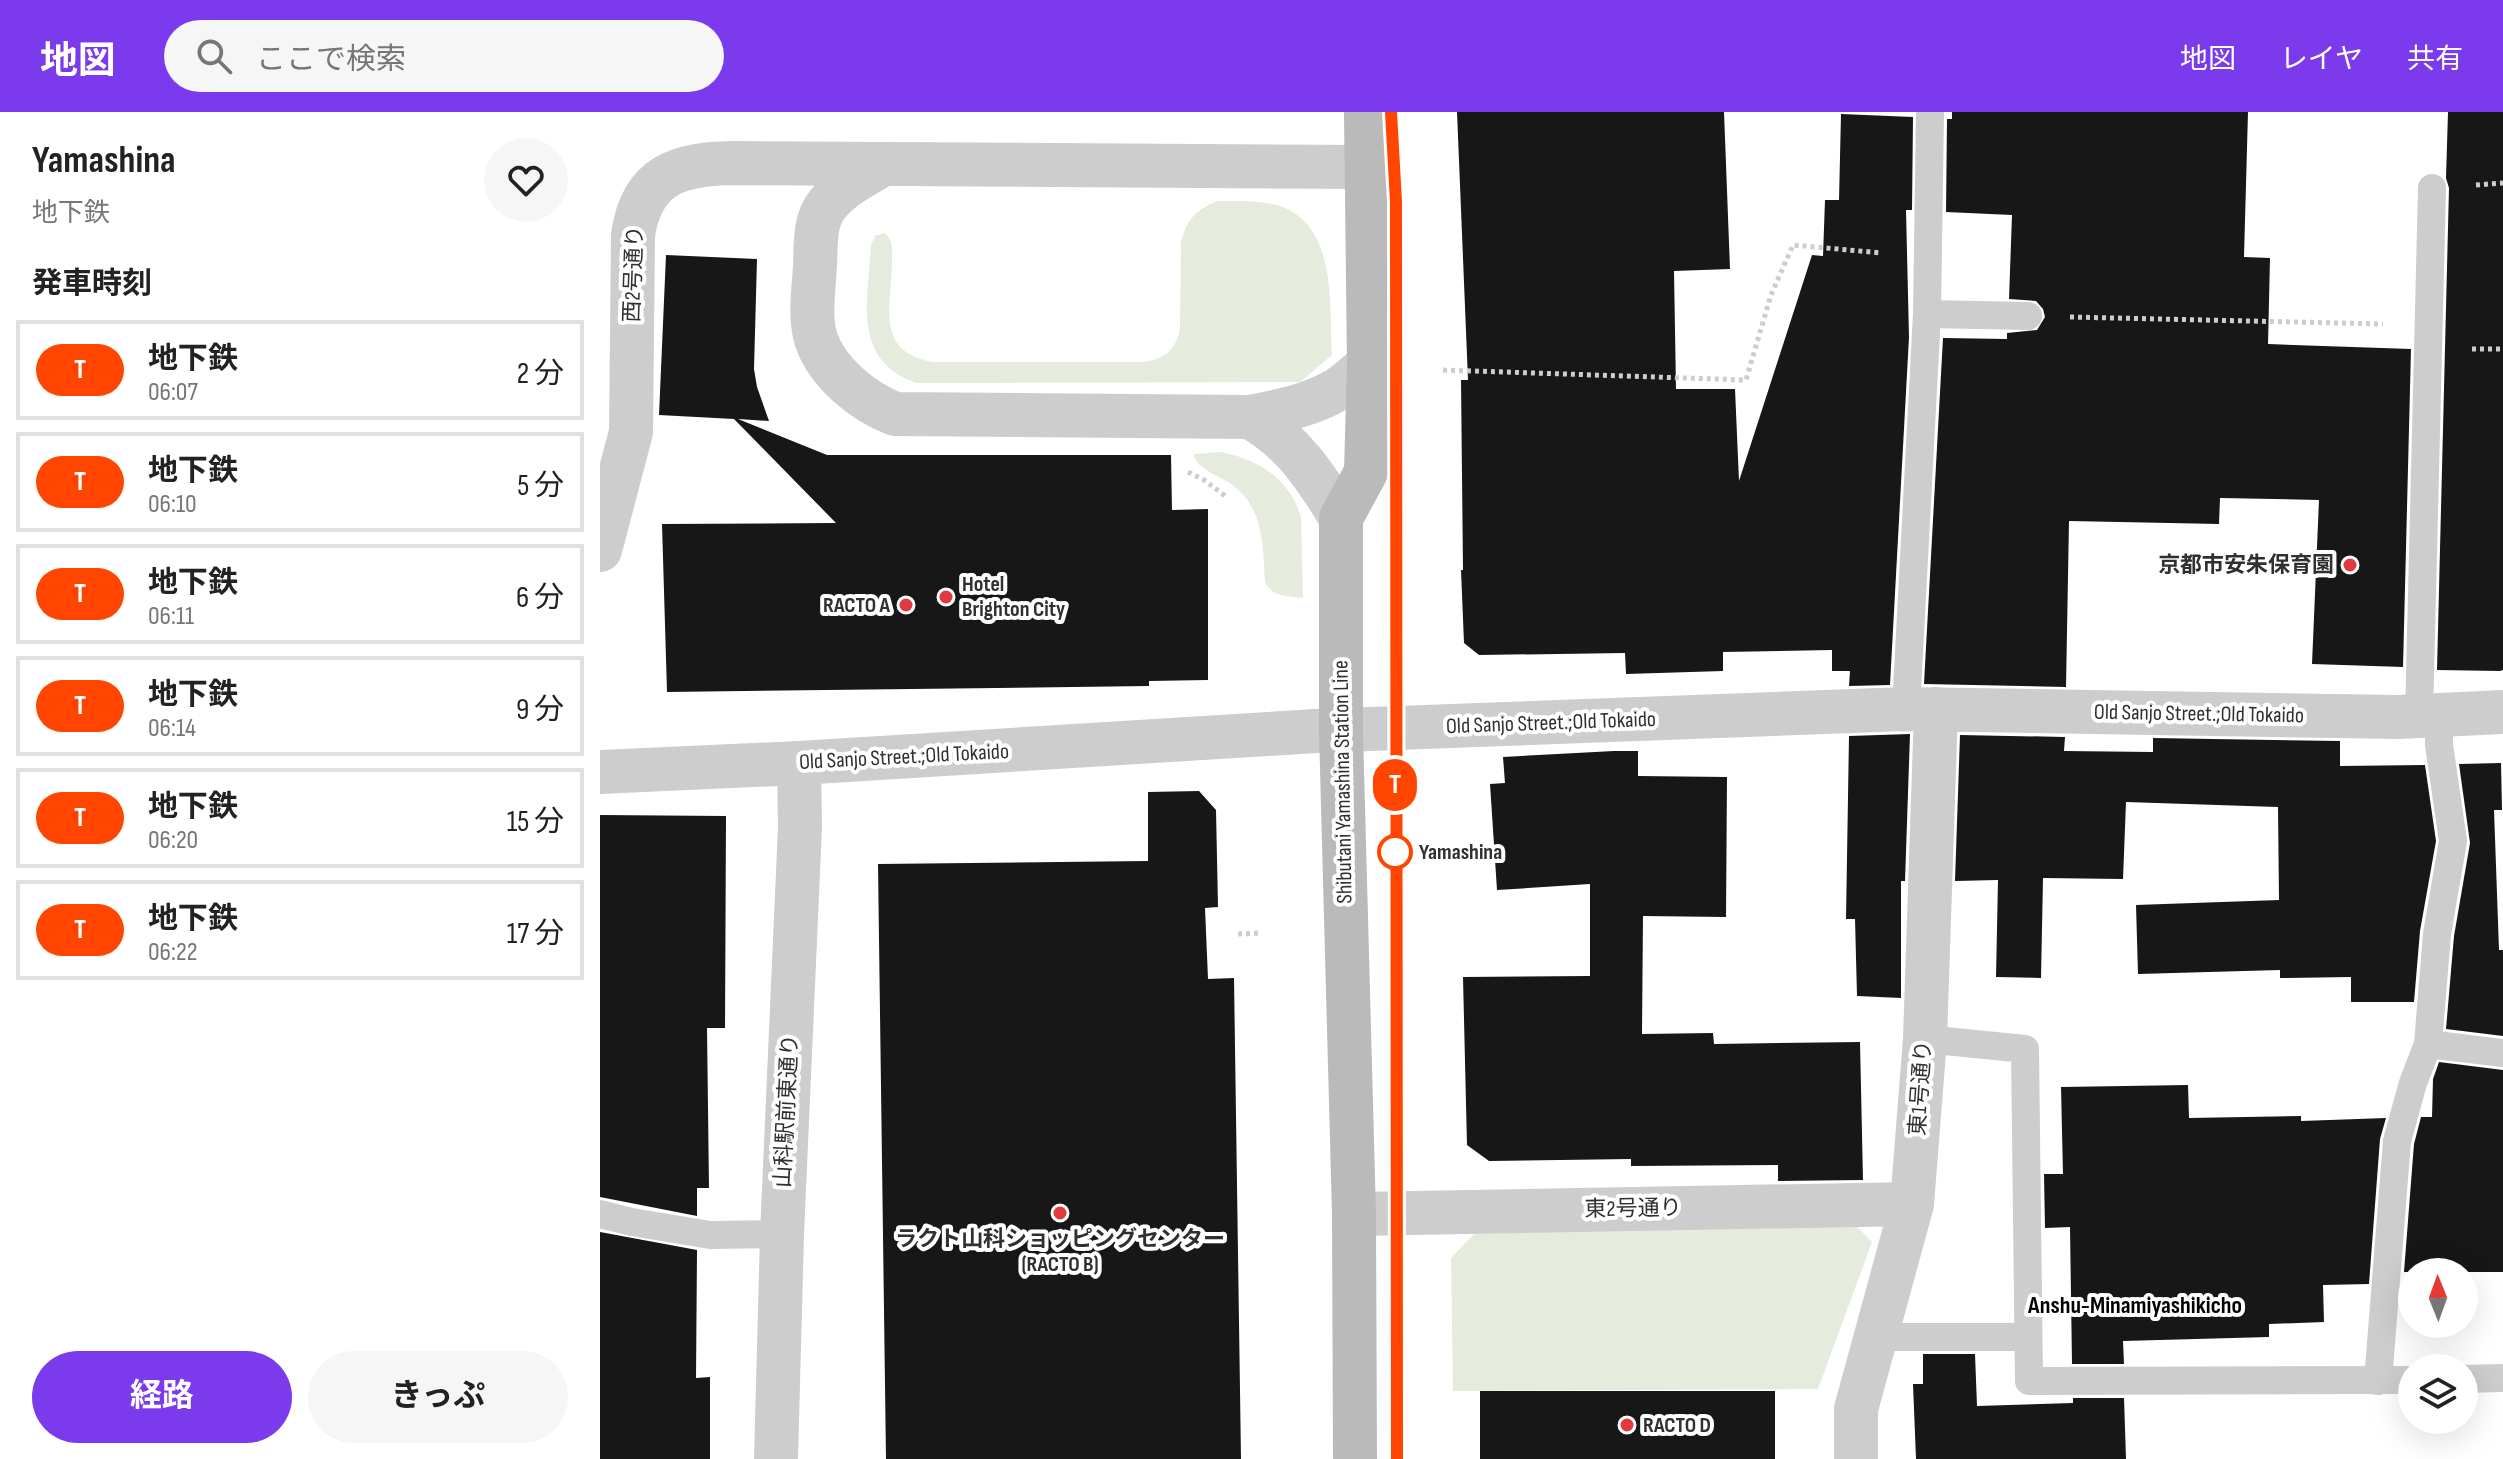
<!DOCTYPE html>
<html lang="ja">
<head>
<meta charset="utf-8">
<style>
	:root { --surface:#fff; --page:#f6f6f6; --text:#222; --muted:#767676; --line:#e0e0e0; --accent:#7c3aed }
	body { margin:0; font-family:"Sofia Sans Condensed","Noto Sans JP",sans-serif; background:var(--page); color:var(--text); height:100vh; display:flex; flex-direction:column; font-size:30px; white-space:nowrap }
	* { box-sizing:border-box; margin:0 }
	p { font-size:26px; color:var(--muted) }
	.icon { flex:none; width:44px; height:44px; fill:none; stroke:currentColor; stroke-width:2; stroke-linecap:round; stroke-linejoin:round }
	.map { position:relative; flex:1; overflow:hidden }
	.side { display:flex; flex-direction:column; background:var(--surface); width:600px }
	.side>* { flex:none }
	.badge { padding:0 16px; border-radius:26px; font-size:28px; line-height:52px }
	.needle { width:52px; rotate:359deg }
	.buttons { position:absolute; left:1798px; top:1146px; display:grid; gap:16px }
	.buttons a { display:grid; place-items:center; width:80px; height:80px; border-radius:50%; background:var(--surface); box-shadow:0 8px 32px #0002; font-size:40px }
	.map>.badge { position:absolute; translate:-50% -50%; box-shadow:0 0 0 4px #fff }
	h2 { padding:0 32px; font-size:30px; line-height:72px }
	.round { display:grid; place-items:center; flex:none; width:84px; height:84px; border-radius:42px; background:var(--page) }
	.head { display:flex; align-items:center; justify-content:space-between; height:136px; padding:0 32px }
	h1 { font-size:38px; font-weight:700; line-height:60px }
	.button { display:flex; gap:16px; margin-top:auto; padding:16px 32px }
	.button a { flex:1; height:92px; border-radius:48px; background:var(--accent); color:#fff; font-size:32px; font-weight:700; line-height:92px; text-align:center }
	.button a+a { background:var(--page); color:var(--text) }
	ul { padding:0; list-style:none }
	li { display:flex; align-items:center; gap:24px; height:100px; margin:0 16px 12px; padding:0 16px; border:4px solid var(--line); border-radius:0px }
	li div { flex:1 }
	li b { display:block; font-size:30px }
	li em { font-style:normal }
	li .badge { min-width:88px; font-weight:700; text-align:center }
	header { display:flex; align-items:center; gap:48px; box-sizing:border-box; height:112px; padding:0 40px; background:var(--accent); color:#fff }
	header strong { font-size:38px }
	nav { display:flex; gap:44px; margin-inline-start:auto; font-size:28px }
	.search { width:560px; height:72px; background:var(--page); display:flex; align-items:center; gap:20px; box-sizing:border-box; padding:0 28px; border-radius:44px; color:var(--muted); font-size:30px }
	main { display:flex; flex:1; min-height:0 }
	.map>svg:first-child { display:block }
	.green { fill:#e5ecde }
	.building { fill:#171717 }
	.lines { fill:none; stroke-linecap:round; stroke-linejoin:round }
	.path { stroke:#cdcdcd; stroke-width:5; stroke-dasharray:4 4; stroke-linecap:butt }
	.service { stroke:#cdcdcd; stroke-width:28 }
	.minor { stroke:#cdcdcd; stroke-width:44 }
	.tertiary { stroke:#cdcdcd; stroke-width:44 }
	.secondary { stroke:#bababa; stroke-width:44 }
	.line-casing { stroke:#fff; stroke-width:18 }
	.line { stroke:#ff4500; stroke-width:12 }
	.poi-dot { fill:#e0393e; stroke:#fff; stroke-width:3 }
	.stop-dot { fill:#fff; stroke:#ff4500; stroke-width:4 }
	.labels { text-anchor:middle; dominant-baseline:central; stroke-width:8; stroke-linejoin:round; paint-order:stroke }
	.street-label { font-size:22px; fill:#303030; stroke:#fff }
	.poi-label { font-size:22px; font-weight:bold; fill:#303030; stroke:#fff; text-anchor:end }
	.stop-label { font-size:22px; font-weight:bold; fill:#303030; stroke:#fff; text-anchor:start }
	.neighbourhood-label { font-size:24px; font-weight:bold; fill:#000; stroke:#fff }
</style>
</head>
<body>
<header>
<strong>地図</strong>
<div class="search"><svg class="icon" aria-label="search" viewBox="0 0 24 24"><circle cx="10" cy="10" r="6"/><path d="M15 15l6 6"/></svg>ここで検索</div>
<nav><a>地図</a><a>レイヤ</a><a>共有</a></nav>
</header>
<main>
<section class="side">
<div class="head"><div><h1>Yamashina</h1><p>地下鉄</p></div><a class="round"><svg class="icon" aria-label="heart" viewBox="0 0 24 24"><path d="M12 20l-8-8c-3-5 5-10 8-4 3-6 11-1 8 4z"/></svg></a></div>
<h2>発車時刻</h2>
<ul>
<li><span class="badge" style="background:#ff4500;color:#fff">T</span><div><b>地下鉄</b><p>06:07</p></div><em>2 分</em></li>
<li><span class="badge" style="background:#ff4500;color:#fff">T</span><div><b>地下鉄</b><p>06:10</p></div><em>5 分</em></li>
<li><span class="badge" style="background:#ff4500;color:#fff">T</span><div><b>地下鉄</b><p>06:11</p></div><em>6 分</em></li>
<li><span class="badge" style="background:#ff4500;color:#fff">T</span><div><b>地下鉄</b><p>06:14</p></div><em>9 分</em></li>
<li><span class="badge" style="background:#ff4500;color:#fff">T</span><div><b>地下鉄</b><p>06:20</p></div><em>15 分</em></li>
<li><span class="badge" style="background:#ff4500;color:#fff">T</span><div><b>地下鉄</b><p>06:22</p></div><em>17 分</em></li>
</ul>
<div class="button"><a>経路</a><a>きっぷ</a></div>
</section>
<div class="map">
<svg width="1903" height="1347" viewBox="0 0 1903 1347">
	<rect width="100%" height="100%" fill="#fff"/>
	<!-- green -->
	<g class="green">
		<path d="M618,89C639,89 660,88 680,94C738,114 729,195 732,243L700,270L316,271C251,248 268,188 271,133L275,124L285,121C294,130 292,139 292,151C291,196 275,239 332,250H542C564,248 576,238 580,216L581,131C586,108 596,97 618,89Z"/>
		<path d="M621,340C659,348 689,366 701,405L703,486C687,484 672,485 665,470C663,434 664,395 631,372C618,363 598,358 593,342Z"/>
		<polygon points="1253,1111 1272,1130 1218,1277 853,1279 851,1146 874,1122"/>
	</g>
	<!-- building -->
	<g class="building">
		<polygon points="857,0 1124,0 1130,157 1074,159 1076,277 1135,277 1139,369 1212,143 1223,144 1225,88 1239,88 1241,2 1313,5 1312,98 1306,98 1309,225 1290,573 1249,574 1250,559 1232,559 1232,538 1123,540 1123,559 1026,562 1025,541 879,543 864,531 861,458 863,458 861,268 868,268"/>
		<polygon points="1352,0 1648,0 1644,145 1670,146 1668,232 1811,237 1803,555 1712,552 1719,388 1620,386 1619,412 1469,409 1466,575 1324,572 1343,226 1407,227 1407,221 1437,218 1445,205 1443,197 1436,189 1409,187 1412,103 1346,100 1347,7 1352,7"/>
		<polygon points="1848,0 1903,0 1903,558 1900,559 1837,558 1849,76 1846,66"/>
		<polygon points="66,143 157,147 154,257 157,275 169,309 138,307 227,343 571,343 572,398 608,397 608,568 549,569 549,574 67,580 62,412 236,411 134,307 59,303"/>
		<polygon points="1310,622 1305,769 1301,769 1301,886 1257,884 1255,807 1246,807 1249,624"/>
		<polygon points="1360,623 1465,625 1464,639 1553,640 1553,626 1740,629 1740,654 1825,653 1836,729 1820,819 1814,890 1751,890 1751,865 1680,866 1680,858 1538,862 1536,793 1679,788 1678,695 1526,690 1523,767 1443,766 1441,866 1396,865 1398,768 1355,769"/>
		<polygon points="1014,639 1038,639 1038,664 1127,665 1126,805 1043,804 1042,922 1113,921 1114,932 1260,930 1263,1068 1178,1069 1178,1053 1031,1054 1031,1047 889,1049 867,1033 863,865 990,864 990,772 897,778 890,672 905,671 903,645"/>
		<polygon points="1901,651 1902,698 1894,698 1899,838 1903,838 1903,924 1846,917 1854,824 1870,731 1859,652"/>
		<polygon points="599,679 616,698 618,795 605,796 608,867 634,866 641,1347 286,1347 278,752 548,749 548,680"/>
		<polygon points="0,703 126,704 125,916 107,916 109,1076 97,1076 97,1104 0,1085"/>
		<polygon points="1839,950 1903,958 1903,1160 1804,1160 1814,1032 1821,1005 1832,1005 1833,967"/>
		<polygon points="1588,973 1589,1006 1701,1004 1701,1009 1786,1006 1780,1027 1769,1172 1723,1173 1724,1210 1669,1212 1669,1225 1523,1229 1524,1252 1472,1252 1470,1115 1445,1116 1444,1062 1463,1062 1461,975"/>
		<polygon points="0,1120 97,1138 96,1266 110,1265 110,1347 0,1347"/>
		<polygon points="1323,1242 1375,1242 1377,1294 1473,1291 1473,1286 1524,1286 1526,1347 1316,1347 1313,1272 1323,1272"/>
		<rect x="880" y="1279" width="295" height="68"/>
	</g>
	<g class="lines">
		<!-- path -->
		<g class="path">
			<polyline points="1876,73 1903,71"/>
			<polyline points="1470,205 1783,212"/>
			<polyline points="1872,237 1903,237"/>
			<polyline points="843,258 1146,268 1171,183 1193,133 1282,141"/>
			<polyline points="588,360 604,368 628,386"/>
			<polyline points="638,822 662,821"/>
		</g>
		<!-- service -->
		<g class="service">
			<polyline points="1327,202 1428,204"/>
			<polyline points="1306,597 1327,202 1330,0"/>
			<polyline points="1819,604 1832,76"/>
			<polyline points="1325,927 1425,937 1429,1269 1812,1268"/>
			<polyline points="1828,932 1837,822 1853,729 1839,633 1839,604"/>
			<polyline points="0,1102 32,1110 110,1123 182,1122"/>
			<polyline points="1277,1225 1428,1225"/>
			<polyline points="1864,1267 1903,1266"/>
			<polyline points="1778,1269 1797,1029 1813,971 1828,932 1903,941"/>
		</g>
		<!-- minor -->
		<g class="minor">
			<path d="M282,53C263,64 241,75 227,93C214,109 216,133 215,153C214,176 209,205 216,227C227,261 264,290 295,302L650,305C680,299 712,293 738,277C749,270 759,260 769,252"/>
			<path d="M650,305C693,329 716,365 741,406"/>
			<path d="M0,438L31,320L33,123C42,62 79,52 133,51L764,55"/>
			<polyline points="0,660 199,651 716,619 1306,597 1798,605 1903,600"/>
			<polyline points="754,1102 1312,1092"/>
			<polyline points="1256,1347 1256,1297 1312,1092 1325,927 1336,597"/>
		</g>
		<!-- tertiary -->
		<polyline class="tertiary" points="176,1347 182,1122 200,715 199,651"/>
		<!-- secondary -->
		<polyline class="secondary" points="755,1347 754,1102 741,620 741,406 766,360 769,252 766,0"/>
	</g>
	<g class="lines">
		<!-- line casing -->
		<g class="line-casing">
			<polyline id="line" points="791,0 796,90 797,1347"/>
		</g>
		<!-- line -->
		<use href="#line" class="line"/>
	</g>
	<!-- markers -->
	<g class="poi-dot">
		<circle cx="1750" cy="453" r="8"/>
		<circle cx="346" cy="485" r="8"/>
		<circle cx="306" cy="493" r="8"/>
		<circle cx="460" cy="1101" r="8"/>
		<circle cx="1027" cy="1313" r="8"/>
	</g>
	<circle class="stop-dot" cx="795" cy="740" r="16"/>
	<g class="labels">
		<!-- street labels -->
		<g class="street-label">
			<text transform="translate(34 162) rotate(-88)">西2号通り</text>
			<text transform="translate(1599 602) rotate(1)">Old Sanjo Street.;Old Tokaido</text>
			<text transform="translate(951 611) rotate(-2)">Old Sanjo Street.;Old Tokaido</text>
			<text transform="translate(304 645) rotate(-3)">Old Sanjo Street.;Old Tokaido</text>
			<text transform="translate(743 670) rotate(-91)">Shibutani Yamashina Station Line</text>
			<text transform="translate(1321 976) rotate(-86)">東1号通り</text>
			<text transform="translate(187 999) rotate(-87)">山科駅前東通り</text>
			<text transform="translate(1033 1097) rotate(-1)">東2号通り</text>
		</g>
		<!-- poi labels -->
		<g class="poi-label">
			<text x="1734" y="453">京都市安朱保育園</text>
			<text x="362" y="472" text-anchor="start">Hotel<tspan x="362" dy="25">Brighton City</tspan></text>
			<text x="290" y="493">RACTO A</text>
			<text x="460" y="1127" text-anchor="middle">ラクト山科ショッピングセンター<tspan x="460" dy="25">(RACTO B)</tspan></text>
			<text x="1043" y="1313" text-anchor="start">RACTO D</text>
		</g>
		<!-- stop labels -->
		<g class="stop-label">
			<text x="819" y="740">Yamashina</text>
		</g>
		<!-- neighbourhood labels -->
		<g class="neighbourhood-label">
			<text x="1535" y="1193">Anshu-Minamiyashikicho</text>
		</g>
	</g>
</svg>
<div class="buttons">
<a><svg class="needle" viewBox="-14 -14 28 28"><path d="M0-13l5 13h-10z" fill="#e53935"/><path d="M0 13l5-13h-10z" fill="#767676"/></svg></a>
<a><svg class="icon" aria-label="layers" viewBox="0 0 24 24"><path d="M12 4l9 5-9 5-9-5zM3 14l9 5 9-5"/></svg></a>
</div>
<b class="badge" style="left:795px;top:673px;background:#ff4500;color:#fff">T</b>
</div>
</main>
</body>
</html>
